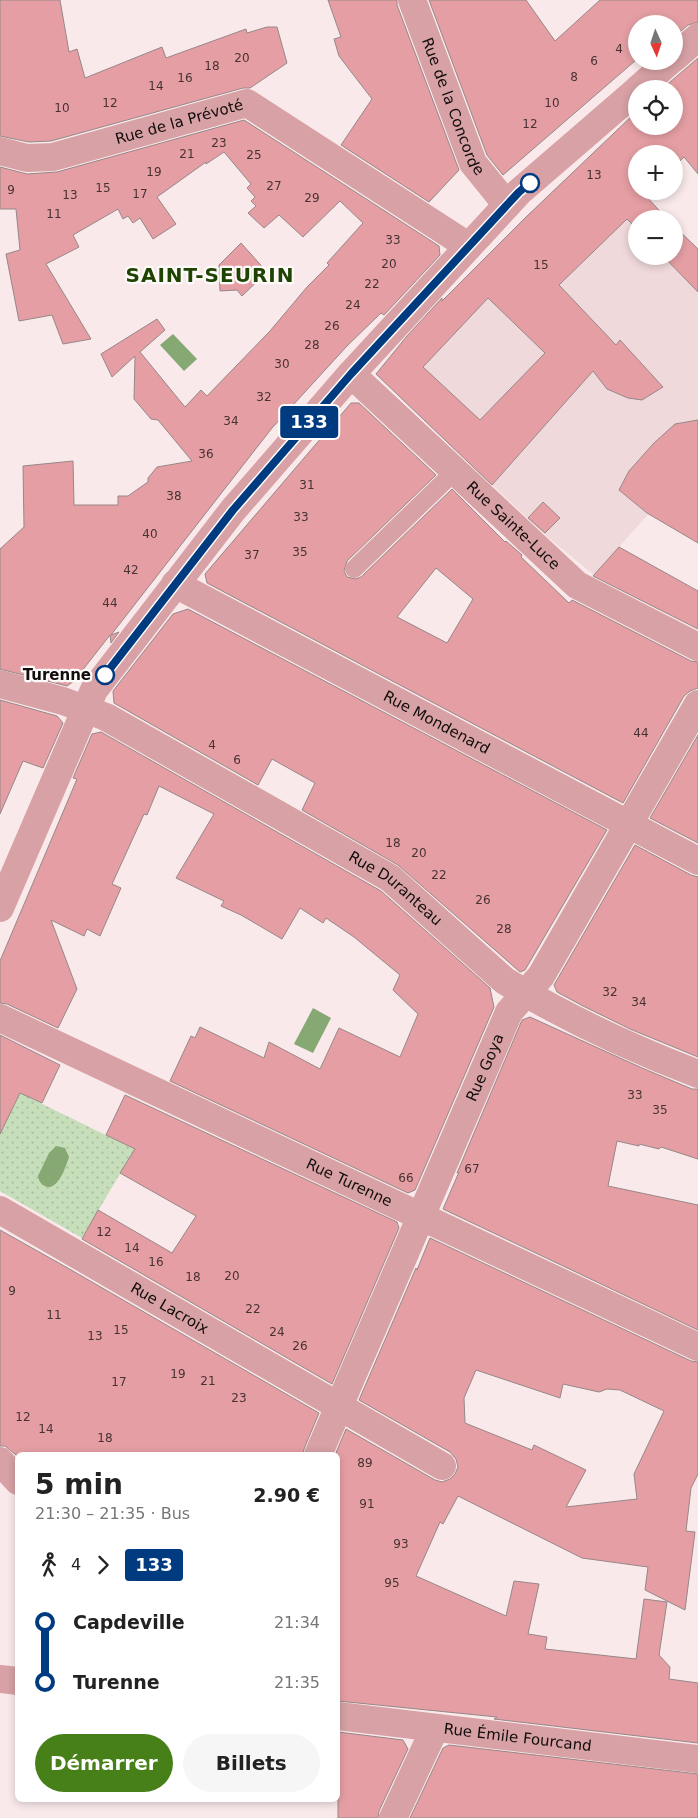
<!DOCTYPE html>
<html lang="fr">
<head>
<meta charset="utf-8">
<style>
	:root { --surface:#fff; --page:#f6f6f6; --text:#222; --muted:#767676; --accent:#478019 }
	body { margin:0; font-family:"DejaVu Sans",sans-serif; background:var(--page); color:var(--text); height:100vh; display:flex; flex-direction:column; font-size:19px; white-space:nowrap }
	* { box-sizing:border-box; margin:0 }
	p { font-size:16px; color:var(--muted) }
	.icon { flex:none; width:28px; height:28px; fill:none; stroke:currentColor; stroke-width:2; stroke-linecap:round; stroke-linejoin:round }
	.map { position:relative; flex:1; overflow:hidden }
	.side { position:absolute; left:15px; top:1452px; width:325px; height:350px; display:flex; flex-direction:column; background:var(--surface); border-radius:8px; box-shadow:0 2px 8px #0003 }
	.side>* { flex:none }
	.badge { padding:0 10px; border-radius:4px; font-size:18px; line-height:32px }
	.needle { width:32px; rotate:177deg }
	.fabs { position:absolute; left:628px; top:15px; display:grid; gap:10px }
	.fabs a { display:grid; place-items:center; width:55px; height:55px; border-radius:50%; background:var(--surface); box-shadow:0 2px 8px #0003; font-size:25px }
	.map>.badge { position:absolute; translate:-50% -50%; box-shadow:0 0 0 2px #fff }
	.legs { display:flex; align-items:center; gap:8px; height:55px; padding:0 20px; font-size:16px }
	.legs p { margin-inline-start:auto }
	.headline { display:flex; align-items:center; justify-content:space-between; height:85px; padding:0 20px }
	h1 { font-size:28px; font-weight:600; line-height:38px }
	.button { display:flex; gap:10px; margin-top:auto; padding:10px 20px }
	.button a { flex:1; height:58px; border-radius:30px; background:var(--accent); color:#fff; font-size:20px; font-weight:600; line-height:58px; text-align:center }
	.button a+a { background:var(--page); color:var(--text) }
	ul { padding:0 20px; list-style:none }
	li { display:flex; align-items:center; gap:18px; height:60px; font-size:19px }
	li i { display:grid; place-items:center; width:8px; height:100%; margin:0 6px; background:currentColor }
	li i::after { content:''; width:12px; height:12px; margin:-6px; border:4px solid; border-radius:50%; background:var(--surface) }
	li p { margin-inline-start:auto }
	li:first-child i { background:linear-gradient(#0000 50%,currentColor 0) }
	li:last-child i { background:linear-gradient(currentColor 50%,#0000 0) }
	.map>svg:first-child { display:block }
	.built { fill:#f0d9da }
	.park { fill:url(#park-dots) }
	.water { fill:#86a873 }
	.building { fill:#e59fa4; stroke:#968788; fill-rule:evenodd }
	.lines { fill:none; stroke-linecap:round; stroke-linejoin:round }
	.service { stroke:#d7a1a5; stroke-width:18 }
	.minor { stroke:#d7a1a5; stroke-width:28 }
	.tertiary { stroke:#d7a1a5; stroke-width:28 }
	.line-1-casing { stroke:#fff; stroke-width:11 }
	.line-1 { stroke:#003b80; stroke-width:8 }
	.stop-1-dot { fill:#fff; stroke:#003b80; stroke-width:2.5 }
	.labels { text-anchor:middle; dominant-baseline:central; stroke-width:4.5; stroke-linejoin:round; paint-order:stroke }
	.number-label { font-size:12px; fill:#473233 }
	.street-label { font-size:15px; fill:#120d0d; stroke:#fdfafa }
	.stop-label { font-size:15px; font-weight:bold; fill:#120d0d; stroke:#fdfafa; text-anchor:end }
	.district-label { font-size:20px; font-weight:bold; letter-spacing:1px; fill:#1f4300; stroke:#fdfafa }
</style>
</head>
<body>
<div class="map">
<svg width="698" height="1818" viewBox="0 0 698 1818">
	<defs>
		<pattern id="park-dots" width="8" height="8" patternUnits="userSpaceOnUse" patternTransform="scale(1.25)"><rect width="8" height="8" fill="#c6deb9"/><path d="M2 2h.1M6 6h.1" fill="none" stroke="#a9bd9e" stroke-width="1.8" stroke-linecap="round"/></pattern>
	</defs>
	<rect width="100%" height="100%" fill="#f9e9ea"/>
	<!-- built -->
	<polygon class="built" points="602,147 636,185 636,191 642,191 651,202 636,219 636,256 674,256 674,226 698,249 698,458 594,575 544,534 378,376 525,221 524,219 564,180 566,182"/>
	<!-- park -->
	<polygon class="park" points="20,1093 136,1150 121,1172 82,1238 0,1191 0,1134"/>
	<!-- water -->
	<g class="water">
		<polygon points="173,334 197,359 184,371 160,345"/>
		<polygon points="313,1008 331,1018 313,1053 294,1044"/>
		<path d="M56,1146L65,1148L69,1157C66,1166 58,1192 45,1186C40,1184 39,1180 38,1176L49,1153Z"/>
	</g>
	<!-- building -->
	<g class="building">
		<polygon points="0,0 60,0 69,52 77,49 85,78 162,47 166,58 246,29 247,33 267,27 277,27 287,63 250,88 243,88 51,141 29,142 0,136"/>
		<polygon points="328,0 397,0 397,5 459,170 429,202 341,145 372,99 339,56 334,39 341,37"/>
		<polygon points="429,0 526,0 555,41 600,0 698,0 698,22 688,25 674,37 674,24 636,24 636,60 503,175 487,155"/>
		<path d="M698,58V174L684,157L674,167V154H636V191H649L645,195L667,219H636V228L627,219L559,285L616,345L620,340L663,387L642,400L628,398L607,389L593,371L492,485L376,374L407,336L442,298V301L524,219L636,112V126H674V89H662ZM488,298L545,353L480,420L423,367Z"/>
		<polygon points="244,120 439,246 440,255 384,315 381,313 347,346 272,428 111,635 119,632 111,643 110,635 74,681 67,686 0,669 0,549 24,527 23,466 73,461 74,505 118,505 118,496 128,496 148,482 148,478 157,467 192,461 158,420 151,419 134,399 135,356 112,377 101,354 157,319 165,330 140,352 185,407 201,390 207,396 270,331 307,287 329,265 327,263 363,223 340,201 303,237 279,215 264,228 248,213 256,206 251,201 255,197 247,188 251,184 224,152 206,164 206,162 157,197 176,224 153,239 140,218 133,223 128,216 123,219 118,209 73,235 79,247 46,264 91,339 63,344 52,315 19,321 6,254 20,250 16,209 0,209 0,167 27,174 57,172"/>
		<polygon points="674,226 698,249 698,292 663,256 674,256"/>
		<polygon points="241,243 267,272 242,296 237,290 220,291 219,265"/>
		<path d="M351,403H359L436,475L347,561L344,571L347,577L356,579L361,577L452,489L505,542L506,541L522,555L521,557L569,603L572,600L691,661L698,662V688L690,691L684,696L623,803L207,583L205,574ZM436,568L473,599L447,643L397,617Z"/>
		<polygon points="698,420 698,543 647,513 619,490 629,471 654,443 675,424"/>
		<polygon points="543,502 560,518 545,533 528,518"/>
		<polygon points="619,547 698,591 698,629 593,576"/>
		<polygon points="188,609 607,830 525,970 520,972 398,865 302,810 315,783 272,759 258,785 114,703 113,691 173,614"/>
		<polygon points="0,700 57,716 63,723 43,768 23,761 0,814"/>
		<polygon points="101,732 381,891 490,988 494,1007 415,1190 408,1193 170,1081 191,1036 195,1038 200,1027 264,1058 269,1042 320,1069 339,1028 400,1057 418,1014 393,990 400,975 354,937 326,918 323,923 300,908 282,939 241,915 221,906 224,901 176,878 214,814 159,786 147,815 144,814 112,884 121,888 100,936 87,929 84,936 51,920 77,989 58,1028 7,1004 0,1003 0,961 77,779 73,778 92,734"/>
		<polygon points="698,735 698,843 650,818"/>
		<polygon points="635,845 691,875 698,877 698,1057 630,1029 583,1006 557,992 554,985"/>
		<polygon points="530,1017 642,1068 692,1089 698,1089 698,1159 661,1147 659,1149 639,1144 639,1146 617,1141 608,1186 698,1205 698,1330 443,1209 459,1172 457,1173 522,1020"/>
		<polygon points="0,1035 60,1065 42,1103 20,1093 0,1134"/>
		<polygon points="125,1095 397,1222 399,1228 332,1384 82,1239 98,1210 172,1253 196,1216 120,1173 135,1149 106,1135"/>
		<polygon points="0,1230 66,1267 319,1413 304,1449 303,1455 16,1455 5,1446 0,1446"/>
		<path d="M430,1238L691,1361L698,1362V1474L691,1488L686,1531L695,1532L685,1610L645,1590L648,1567L582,1558L458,1496L443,1524L440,1522L416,1576L506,1616L514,1581L539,1584L528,1634L547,1637L545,1649L636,1659L644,1599L667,1602L659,1655L670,1667L669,1679L698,1683V1743L494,1719L497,1717L338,1701V1455H335L346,1429L435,1480L442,1482L450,1479L455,1474L458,1467L456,1459L450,1452L359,1400L416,1268L417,1270ZM476,1370L560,1398L563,1384L599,1392L607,1389L620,1390L664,1411L634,1474L637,1499L566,1507L586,1470L534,1445L532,1450L465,1423L464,1398Z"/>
		<polygon points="338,1732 403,1740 408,1749 379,1811 378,1818 338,1818"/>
		<polygon points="449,1745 698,1774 698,1818 410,1818 443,1748"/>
	</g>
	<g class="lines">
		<!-- service -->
		<polyline class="service" points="354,569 455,471"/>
		<!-- minor -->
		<g class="minor">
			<path id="s1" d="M412,0L473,163L507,205"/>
			<path id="s2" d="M0,151L27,158L53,157L247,103L468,246"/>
			<path id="s3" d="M351,374L577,585L698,647"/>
			<path id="s4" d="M175,584L698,861"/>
			<path id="s5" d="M0,684L63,701L106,717L390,878L505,981C568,1019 630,1048 698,1074"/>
			<path id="s6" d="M0,1210L442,1466"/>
			<path id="s7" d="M318,1455L509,1012L541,976L698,704"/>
			<polyline points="0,1461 18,1481"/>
			<polyline points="0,1679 18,1681"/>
			<path id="s8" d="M338,1716L698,1759"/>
			<polyline points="393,1818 435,1728"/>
		</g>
		<!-- tertiary -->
		<g class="tertiary">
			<polyline points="674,58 698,37"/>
			<polyline points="638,89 670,61"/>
			<polyline points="0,908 94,690 233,510 351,374 519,192 636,91"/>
			<path id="s9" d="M0,1018L698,1347"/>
		</g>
	</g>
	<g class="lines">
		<!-- line-1 casing -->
		<g class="line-1-casing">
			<polyline id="line-1" points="105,675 233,510 351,374 519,192 530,183"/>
		</g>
		<!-- line-1 -->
		<use href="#line-1" class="line-1"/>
	</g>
	<!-- markers -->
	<g class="stop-1-dot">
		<circle cx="530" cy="183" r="9"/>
		<circle cx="105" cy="675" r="9"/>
	</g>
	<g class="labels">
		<!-- number labels -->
		<g class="number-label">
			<text x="619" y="49">4</text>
			<text x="242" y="58">20</text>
			<text x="594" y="61">6</text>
			<text x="212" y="66">18</text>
			<text x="574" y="77">8</text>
			<text x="185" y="78">16</text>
			<text x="156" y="86">14</text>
			<text x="110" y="103">12</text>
			<text x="552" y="103">10</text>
			<text x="62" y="108">10</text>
			<text x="530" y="124">12</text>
			<text x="219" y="143">23</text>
			<text x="187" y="154">21</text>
			<text x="254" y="155">25</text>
			<text x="154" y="172">19</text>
			<text x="594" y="175">13</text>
			<text x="274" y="186">27</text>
			<text x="103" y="188">15</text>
			<text x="11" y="190">9</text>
			<text x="140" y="194">17</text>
			<text x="70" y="195">13</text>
			<text x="312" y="198">29</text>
			<text x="54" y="214">11</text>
			<text x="393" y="240">33</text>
			<text x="389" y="264">20</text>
			<text x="541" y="265">15</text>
			<text x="372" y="284">22</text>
			<text x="353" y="305">24</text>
			<text x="332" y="326">26</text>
			<text x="312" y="345">28</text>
			<text x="282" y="364">30</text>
			<text x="264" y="397">32</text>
			<text x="231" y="421">34</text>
			<text x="206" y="454">36</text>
			<text x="307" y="485">31</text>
			<text x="174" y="496">38</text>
			<text x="301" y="517">33</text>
			<text x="150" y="534">40</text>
			<text x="300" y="552">35</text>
			<text x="252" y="555">37</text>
			<text x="131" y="570">42</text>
			<text x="110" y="603">44</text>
			<text x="641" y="733">44</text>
			<text x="212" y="745">4</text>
			<text x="237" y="760">6</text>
			<text x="393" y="843">18</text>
			<text x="419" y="853">20</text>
			<text x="439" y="875">22</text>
			<text x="483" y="900">26</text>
			<text x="504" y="929">28</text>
			<text x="610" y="992">32</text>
			<text x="639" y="1002">34</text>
			<text x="635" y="1095">33</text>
			<text x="660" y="1110">35</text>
			<text x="472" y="1169">67</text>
			<text x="406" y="1178">66</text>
			<text x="104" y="1232">12</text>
			<text x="132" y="1248">14</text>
			<text x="156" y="1262">16</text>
			<text x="232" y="1276">20</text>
			<text x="193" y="1277">18</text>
			<text x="12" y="1291">9</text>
			<text x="253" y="1309">22</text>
			<text x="54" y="1315">11</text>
			<text x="121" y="1330">15</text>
			<text x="277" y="1332">24</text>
			<text x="95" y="1336">13</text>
			<text x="300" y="1346">26</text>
			<text x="178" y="1374">19</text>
			<text x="208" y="1381">21</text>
			<text x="119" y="1382">17</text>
			<text x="239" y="1398">23</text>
			<text x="23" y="1417">12</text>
			<text x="46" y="1429">14</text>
			<text x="105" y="1438">18</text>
			<text x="365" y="1463">89</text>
			<text x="367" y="1504">91</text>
			<text x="401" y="1544">93</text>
			<text x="392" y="1583">95</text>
		</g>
		<!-- street labels -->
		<g class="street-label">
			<text stroke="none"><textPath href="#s1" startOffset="114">Rue de la Concorde</textPath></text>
			<text stroke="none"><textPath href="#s2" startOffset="185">Rue de la Prévoté</textPath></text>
			<text stroke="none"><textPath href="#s3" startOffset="222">Rue Sainte-Luce</textPath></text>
			<text stroke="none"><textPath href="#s4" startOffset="296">Rue Mondenard</textPath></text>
			<text stroke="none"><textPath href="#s5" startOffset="448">Rue Duranteau</textPath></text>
			<text stroke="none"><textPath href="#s7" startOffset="422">Rue Goya</textPath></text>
			<text stroke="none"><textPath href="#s9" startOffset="386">Rue Turenne</textPath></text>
			<text stroke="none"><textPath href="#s6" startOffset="196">Rue Lacroix</textPath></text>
			<text stroke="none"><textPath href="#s8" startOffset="181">Rue Émile Fourcand</textPath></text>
		</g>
		<!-- stop labels -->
		<g class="stop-label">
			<text x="91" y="675">Turenne</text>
		</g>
		<!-- district labels -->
		<g class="district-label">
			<text x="210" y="275">SAINT-SEURIN</text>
		</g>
	</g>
</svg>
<div class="fabs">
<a><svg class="needle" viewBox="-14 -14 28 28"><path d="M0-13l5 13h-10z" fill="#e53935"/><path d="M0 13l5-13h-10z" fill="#767676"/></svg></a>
<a><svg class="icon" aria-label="locate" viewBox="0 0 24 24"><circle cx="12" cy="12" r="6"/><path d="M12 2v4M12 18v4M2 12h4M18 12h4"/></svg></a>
<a>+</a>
<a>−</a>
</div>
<b class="badge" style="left:309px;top:422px;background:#003b80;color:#fff">133</b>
<section class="side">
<div class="headline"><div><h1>5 min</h1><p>21:30 – 21:35 · Bus</p></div><b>2.90 €</b></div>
<div class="legs"><svg class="icon" aria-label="walk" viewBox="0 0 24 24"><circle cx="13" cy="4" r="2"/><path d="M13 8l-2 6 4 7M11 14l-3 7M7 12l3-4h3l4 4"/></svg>4<svg class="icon" aria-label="forward" viewBox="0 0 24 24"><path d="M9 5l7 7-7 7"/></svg><b class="badge" style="background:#003b80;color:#fff">133</b></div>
<ul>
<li><i style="color:#003b80"></i><b>Capdeville</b><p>21:34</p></li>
<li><i style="color:#003b80"></i><b>Turenne</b><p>21:35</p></li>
</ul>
<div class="button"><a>Démarrer</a><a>Billets</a></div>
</section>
</div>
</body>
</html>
